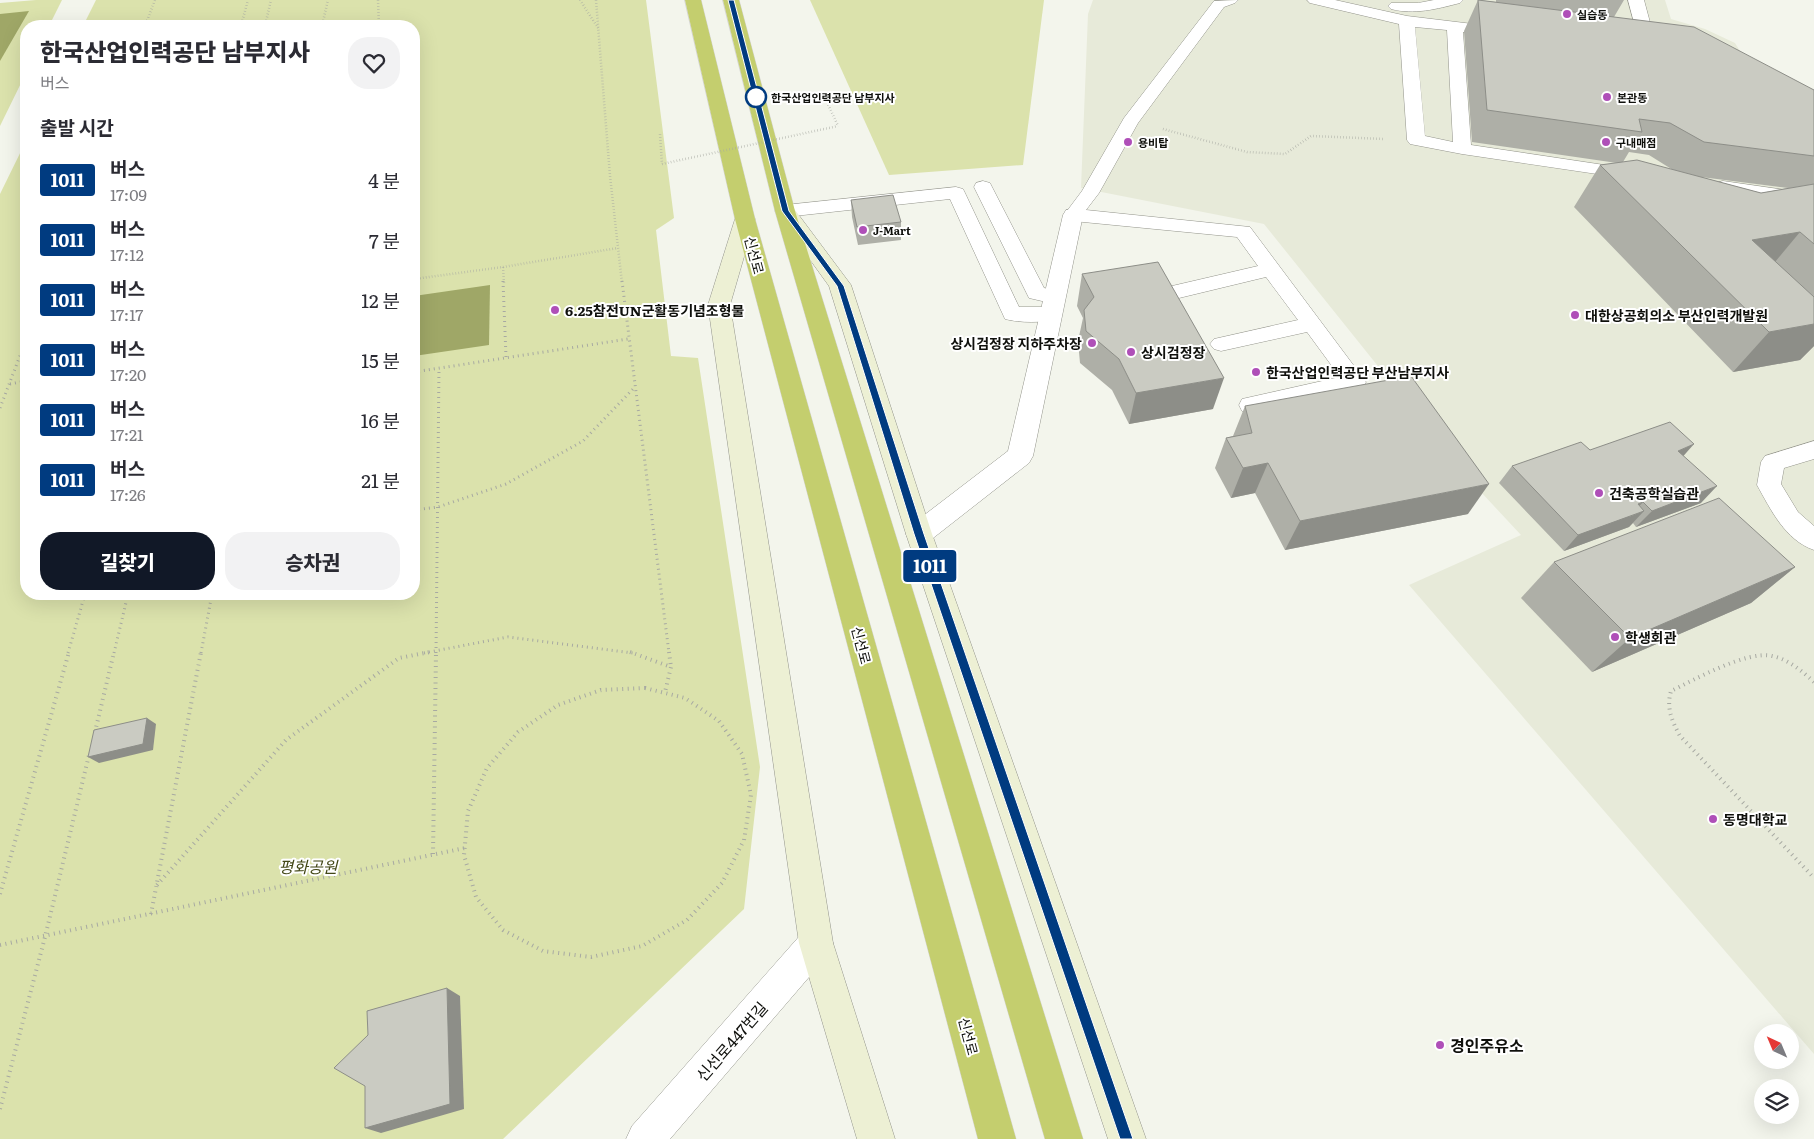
<!DOCTYPE html>
<html lang="ko">
<head>
<meta charset="utf-8">
<style>
	:root { --surface:#fff; --page:#f2f2f3; --text:#2b2b33; --muted:#7c7c81; --accent:#111827 }
	body { margin:0; font-family:Literata,"Noto Sans KR",serif; background:var(--page); color:var(--text); height:100vh; display:flex; flex-direction:column; font-size:19px; white-space:nowrap }
	* { box-sizing:border-box; margin:0 }
	p { font-size:16px; color:var(--muted) }
	.icon { flex:none; width:28px; height:28px; fill:none; stroke:currentColor; stroke-width:2; stroke-linecap:round; stroke-linejoin:round }
	.map { position:relative; flex:1; overflow:hidden }
	.side { position:absolute; left:20px; top:20px; width:400px; height:580px; display:flex; flex-direction:column; background:var(--surface); border-radius:20px; box-shadow:0 5px 20px #0002 }
	.side>* { flex:none }
	.badge { padding:0 10px; border-radius:4px; font-size:18px; line-height:32px }
	.needle { width:32px; rotate:316deg }
	.fabs { position:absolute; left:1754px; top:1024px; display:grid; gap:10px }
	.fabs a { display:grid; place-items:center; width:45px; height:45px; border-radius:50%; background:var(--surface); box-shadow:0 5px 20px #0002; font-size:25px }
	.map>.badge { position:absolute; translate:-50% -50%; box-shadow:0 0 0 2px #fff }
	h2 { padding:0 20px; font-size:19px; line-height:45px }
	.round { display:grid; place-items:center; flex:none; width:52px; height:52px; border-radius:20px; background:var(--page) }
	.summary { display:flex; align-items:center; justify-content:space-between; height:85px; padding:0 20px }
	h1 { font-size:24px; font-weight:800; line-height:38px }
	.primary-button { display:flex; gap:10px; margin-top:auto; padding:10px 20px }
	.primary-button a { flex:1; height:58px; border-radius:20px; background:var(--accent); color:#fff; font-size:20px; font-weight:800; line-height:58px; text-align:center }
	.primary-button a+a { background:var(--page); color:var(--text) }
	ul { padding:0; list-style:none }
	li { display:flex; align-items:center; gap:15px; height:60px; padding:0 20px }
	li div { flex:1 }
	li b { display:block; font-size:19px }
	li em { font-style:normal }
	li .badge { min-width:55px; font-weight:700; text-align:center }
	.map>svg:first-child { display:block }
	.built { fill:#e7ead9 }
	.green { fill:#dbe2ac }
	.water { fill:#9fa767 }
	.lines { fill:none; stroke-linecap:round; stroke-linejoin:round }
	.lane-casing { stroke:#93948b; stroke-width:1 }
	.street-casing { stroke:#93948b; stroke-width:1 }
	.secondary-casing { stroke:#93948b; stroke-width:1 }
	.highway-casing { stroke:#d4d4d3; stroke-width:1 }
	.path-far2 { stroke:#a7a9a2; stroke-width:2.5; stroke-dasharray:0.5 2.5; stroke-linecap:butt }
	.path-far1 { stroke:#a7a9a2; stroke-width:3; stroke-dasharray:1 4; stroke-linecap:butt }
	.path { stroke:#a7a9a2; stroke-width:4; stroke-dasharray:1 4.5; stroke-linecap:butt }
	.lane { fill:#fff; fill-rule:evenodd }
	.street { fill:#fff; fill-rule:evenodd }
	.secondary { fill:#edf0d4; fill-rule:evenodd }
	.highway { fill:#c4ce6e; fill-rule:evenodd }
	.path-bridge { stroke:#a7a9a2; stroke-width:2.5; stroke-dasharray:0.5 2.5; stroke-linecap:butt }
	.wall { fill:#aeafa7; fill-rule:evenodd }
	.shaded-wall { fill:#8d8e88 }
	.building { fill:#cacbc2; stroke:#8d8e88 }
	.line { fill:#003b80; stroke:#fff }
	.poi-dot { fill:#af4fb8; stroke:#fff; stroke-width:2 }
	.stop-dot { fill:#fff; stroke:#003b80; stroke-width:2.5 }
	.labels { text-anchor:middle; dominant-baseline:central; stroke-width:4; stroke-linejoin:round; paint-order:stroke }
	.far-poi-label { font-size:11px; font-weight:bold; fill:#0f100c; stroke:#fff; text-anchor:start }
	.far-stop-label { font-size:11px; font-weight:bold; fill:#0f100c; stroke:#fff; text-anchor:start }
	.street-label { font-size:14px; fill:#0f100c; stroke:#fff }
	.poi-label { font-size:14px; font-weight:bold; fill:#0f100c; stroke:#fff; text-anchor:start }
	.near-park-label { font-size:16px; font-style:italic; fill:#434817; stroke:#fff }
	.near-street-label { font-size:16px; fill:#0f100c; stroke:#fff }
	.near-poi-label { font-size:16px; font-weight:bold; fill:#0f100c; stroke:#fff; text-anchor:start }
</style>
</head>
<body>
<div class="map">
<svg width="1814" height="1139" viewBox="0 0 1814 1139">
	<rect width="100%" height="100%" fill="#f3f5ec"/>
	<!-- built -->
	<polygon class="built" points="1093,0 1665,0 1671,19 1705,29 1735,43 1748,64 1814,121 1814,1054 1409,585 1521,535 1466,476 1264,224 1081,188 1088,14"/>
	<!-- green -->
	<g class="green">
		<polygon points="36,0 62,0 49,26 26,26 26,73 0,126 0,3"/>
		<polygon points="96,0 646,0 674,218 656,230 671,356 698,358 760,767 744,909 503,1139 0,1139 0,194 26,141 26,594 414,594 414,26 83,26"/>
		<polygon points="810,0 1044,0 1023,165 889,175"/>
	</g>
	<!-- water -->
	<g class="water">
		<polygon points="29,11 0,61 0,14"/>
		<polygon points="490,285 489,345 414,356 414,296"/>
	</g>
	<g class="lines">
		<!-- lane casing -->
		<g class="lane-casing">
			<g id="lane">
				<polygon points="1238,0 1235,3 1224,7 1138,123 1099,193 1086,210 1250,227 1366,382 1363,388 1355,390 1250,413 1242,411 1239,405 1242,399 1340,377 1307,332 1221,351 1214,349 1210,344 1214,339 1298,320 1266,277 1179,298 1172,296 1169,291 1172,286 1258,266 1237,237 1073,221 1066,219 1064,215 1082,191 1124,118 1214,1"/>
				<path d="M1307,0H1335L1407,16L1506,28L1508,31L1506,34L1500,36L1463,32L1471,145L1631,169L1637,170L1640,174L1637,178L1631,179L1462,154L1410,144L1407,140L1399,24L1310,3ZM1415,27L1447,30L1453,142L1425,136Z"/>
				<path d="M1434,0H1463L1460,3C1437,9 1414,15 1391,9L1388,6L1391,3H1418Z"/>
				<polygon points="1628,0 1644,0 1656,45 1654,48 1642,48 1640,45"/>
				<polygon points="983,181 990,183 992,187 1044,288 1062,292 1065,297 1062,302 1055,304 1029,298 974,187 976,183"/>
				<polygon points="1723,181 1814,194 1814,206 1716,191 1714,187 1716,183"/>
				<path d="M956,187L963,189L965,193L1019,307H1051L1058,309L1061,314L1058,319C1043,323 1020,323 1005,319L950,199L785,217L778,215L776,211L778,207L785,205Z"/>
				<path d="M1814,441V459L1784,468L1781,484L1798,512L1814,526V550C1785,540 1771,510 1757,485L1761,462L1765,456Z"/>
			</g>
		</g>
		<!-- street casing -->
		<g class="street-casing">
			<g id="street">
				<polygon points="1073,209 1080,210 1083,215 1033,456 1029,463 928,542 919,545 910,542 906,534 910,526 1008,451 1063,215 1066,210"/>
				<polygon points="816,926 828,931 833,943 828,955 670,1139 626,1139 632,1126 804,931"/>
			</g>
		</g>
		<!-- secondary casing -->
		<g class="secondary-casing">
			<g id="secondary">
				<polygon points="785,205 792,206 851,285 932,534 1146,1139 1108,1139 906,534 829,286 775,211 778,206"/>
				<polygon points="745,212 752,214 755,219 730,305 833,943 895,1139 857,1139 799,943 708,305 735,219 738,214"/>
			</g>
		</g>
		<!-- highway casing -->
		<g class="highway-casing">
			<g id="highway">
				<polygon points="685,0 701,0 755,219 1016,1139 978,1139 735,219"/>
				<polygon points="723,0 739,0 795,211 1083,1139 1045,1139 775,211"/>
			</g>
		</g>
		<!-- path-far2 -->
		<g class="path-far2">
			<polyline points="378,0 379,26"/>
			<polyline points="580,0 598,28"/>
			<polyline points="596,0 610,176 622,283"/>
			<polyline points="145,26 155,0"/>
			<polyline points="241,26 248,0"/>
			<polyline points="265,26 271,0"/>
			<polyline points="322,26 328,0"/>
			<polyline points="827,102 838,126"/>
			<polyline points="1163,129 1247,152 1285,154 1311,136 1385,139"/>
			<polyline points="660,134 662,164"/>
			<polyline points="503,267 618,248"/>
			<polyline points="414,279 503,267 504,283"/>
		</g>
		<!-- path-far1 -->
		<g class="path-far1">
			<polyline points="503,281 506,357"/>
			<polyline points="622,281 669,653"/>
			<polyline points="414,372 628,339"/>
			<polyline points="10,384 26,381"/>
			<polyline points="0,408 26,340"/>
			<polyline points="414,510 438,507 506,484 583,441 633,389"/>
			<polyline points="68,653 85,594"/>
			<polyline points="114,653 128,594"/>
			<polyline points="201,653 212,594"/>
			<polyline points="424,653 508,637 633,653"/>
			<polyline points="436,653 439,368"/>
		</g>
		<!-- path -->
		<g class="path">
			<polyline points="630,652 671,667 665,692"/>
			<polyline points="669,652 671,667"/>
			<path d="M1814,682C1802,671 1788,659 1772,656C1747,650 1694,680 1671,691C1666,708 1672,721 1680,736L1814,878"/>
			<polygon points="645,688 685,698 719,721 742,754 751,795 744,840 722,883 687,920 642,946 591,957 543,951 503,930 476,897 464,855 468,811 487,768 518,732 558,705 601,690"/>
			<polyline points="95,732 114,652"/>
			<polyline points="433,854 436,652"/>
			<polyline points="157,885 286,740 399,658 430,652"/>
			<polyline points="0,894 69,652"/>
			<polyline points="151,914 201,652"/>
			<polyline points="0,945 465,848"/>
			<polyline points="0,1109 45,937 89,755"/>
		</g>
		<!-- lane -->
		<use href="#lane" class="lane"/>
		<!-- street -->
		<use href="#street" class="street"/>
		<!-- secondary -->
		<use href="#secondary" class="secondary"/>
		<!-- highway -->
		<use href="#highway" class="highway"/>
		<!-- path-bridge -->
		<polyline class="path-bridge" points="662,164 838,126"/>
	</g>
	<!-- wall -->
	<g class="wall">
		<path d="M1478,0L1496,2V0H1624L1614,17L1814,90V346L1800,360L1733,372L1574,207L1600,165L1617,163L1472,142L1464,31ZM1629,152L1649,155L1673,170L1623,162ZM1701,177L1788,188L1761,193Z"/>
		<polygon points="851,200 901,222 901,240 858,245 852,217"/>
		<polygon points="1082,274 1213,409 1129,424 1112,390 1080,363 1078,341 1083,318 1077,306"/>
		<polygon points="1245,406 1468,514 1285,550 1255,493 1231,498 1215,468 1226,438 1233,436"/>
		<polygon points="1590,450 1684,456 1701,503 1636,527 1633,523 1629,527 1564,551 1499,483 1512,466"/>
		<polygon points="1554,562 1795,567 1751,603 1592,672 1521,598"/>
	</g>
	<!-- shaded-wall -->
	<g class="shaded-wall">
		<polygon points="1800,232 1765,274 1752,240"/>
		<polygon points="1814,324 1814,346 1800,360 1733,372 1769,332"/>
		<polygon points="1224,378 1213,409 1129,424 1136,393"/>
		<polygon points="1694,444 1679,461 1678,451"/>
		<polygon points="1268,463 1255,493 1231,498 1243,468"/>
		<polygon points="1489,484 1468,514 1285,550 1300,521"/>
		<polygon points="1717,486 1701,503 1636,527 1652,511"/>
		<polygon points="1643,502 1629,517 1644,511 1629,527 1564,551 1578,535"/>
		<polygon points="1795,567 1751,603 1592,672 1630,638"/>
		<polygon points="147,718 156,724 153,750 99,763 88,757"/>
		<polygon points="447,988 460,996 464,1109 381,1133 365,1128"/>
	</g>
	<!-- building -->
	<g class="building">
		<polygon points="1478,0 1694,27 1814,90 1814,156 1704,142 1670,123 1639,119 1642,132 1487,110"/>
		<polygon points="1637,160 1761,193 1814,184 1814,244 1800,232 1752,240 1814,297 1814,324 1769,332 1600,165"/>
		<polygon points="893,195 901,222 857,227 851,200"/>
		<polygon points="1158,262 1224,378 1136,393 1119,359 1086,331 1084,310 1094,297 1082,274"/>
		<polygon points="1411,376 1489,484 1300,521 1268,463 1243,468 1226,438 1252,433 1245,406"/>
		<polygon points="1670,422 1694,444 1678,451 1717,486 1652,511 1643,502 1638,504 1644,511 1578,535 1512,466 1581,442 1590,450"/>
		<polygon points="1719,498 1795,567 1630,638 1554,562"/>
		<polygon points="147,718 143,744 88,757 94,730"/>
		<polygon points="447,988 450,1104 365,1128 365,1086 334,1068 368,1035 367,1011"/>
	</g>
	<!-- line -->
	<polygon class="line" points="728,0 734,0 789,211 844,286 924,534 1133,1139 1120,1139 914,534 837,286 782,211"/>
	<!-- markers -->
	<g class="poi-dot">
		<circle cx="1567" cy="14" r="5"/>
		<circle cx="1607" cy="97" r="5"/>
		<circle cx="1128" cy="142" r="5"/>
		<circle cx="1606" cy="142" r="5"/>
		<circle cx="863" cy="230" r="5"/>
		<circle cx="555" cy="310" r="5"/>
		<circle cx="1575" cy="315" r="5"/>
		<circle cx="1092" cy="343" r="5"/>
		<circle cx="1131" cy="352" r="5"/>
		<circle cx="1256" cy="372" r="5"/>
		<circle cx="1599" cy="493" r="5"/>
		<circle cx="1615" cy="637" r="5"/>
		<circle cx="1713" cy="819" r="5"/>
		<circle cx="1440" cy="1045" r="5"/>
	</g>
	<circle class="stop-dot" cx="756" cy="97" r="10"/>
	<g class="labels">
		<!-- far-poi labels -->
		<g class="far-poi-label">
			<text x="1577" y="14">실습동</text>
			<text x="1617" y="97">본관동</text>
			<text x="1138" y="142">용비탑</text>
			<text x="1616" y="142">구내매점</text>
			<text x="873" y="230">J-Mart</text>
		</g>
		<!-- far-stop labels -->
		<g class="far-stop-label">
			<text x="771" y="97">한국산업인력공단 남부지사</text>
		</g>
		<!-- street labels -->
		<g class="street-label">
			<text transform="translate(755 255) rotate(75)">신선로</text>
			<text transform="translate(862 645) rotate(75)">신선로</text>
			<text transform="translate(969 1036) rotate(75)">신선로</text>
		</g>
		<!-- poi labels -->
		<g class="poi-label">
			<text x="565" y="310">6.25참전UN군활동기념조형물</text>
			<text x="1585" y="315">대한상공회의소 부산인력개발원</text>
			<text x="1082" y="343" text-anchor="end">상시검정장 지하주차장</text>
			<text x="1141" y="352">상시검정장</text>
			<text x="1266" y="372">한국산업인력공단 부산남부지사</text>
			<text x="1609" y="493">건축공학실습관</text>
			<text x="1625" y="637">학생회관</text>
			<text x="1723" y="819">동명대학교</text>
		</g>
		<!-- near-park labels -->
		<g class="near-park-label">
			<text x="308" y="866">평화공원</text>
		</g>
		<!-- near-street labels -->
		<g class="near-street-label">
			<text transform="translate(731 1041) rotate(-49)">신선로447번길</text>
		</g>
		<!-- near-poi labels -->
		<g class="near-poi-label">
			<text x="1450" y="1045">경인주유소</text>
		</g>
	</g>
</svg>
<div class="fabs">
<a><svg class="needle" viewBox="-14 -14 28 28"><path d="M0-13l5 13h-10z" fill="#e53935"/><path d="M0 13l5-13h-10z" fill="#7c7c81"/></svg></a>
<a><svg class="icon" aria-label="layers" viewBox="0 0 24 24"><path d="M12 4l9 5-9 5-9-5zM3 14l9 5 9-5"/></svg></a>
</div>
<b class="badge" style="left:930px;top:566px;background:#003b80;color:#fff">1011</b>
<section class="side">
<div class="summary"><div><h1>한국산업인력공단 남부지사</h1><p>버스</p></div><a class="round"><svg class="icon" aria-label="heart" viewBox="0 0 24 24"><path d="M12 20l-8-8c-3-5 5-10 8-4 3-6 11-1 8 4z"/></svg></a></div>
<h2>출발 시간</h2>
<ul>
<li><span class="badge" style="background:#003b80;color:#fff">1011</span><div><b>버스</b><p>17:09</p></div><em>4 분</em></li>
<li><span class="badge" style="background:#003b80;color:#fff">1011</span><div><b>버스</b><p>17:12</p></div><em>7 분</em></li>
<li><span class="badge" style="background:#003b80;color:#fff">1011</span><div><b>버스</b><p>17:17</p></div><em>12 분</em></li>
<li><span class="badge" style="background:#003b80;color:#fff">1011</span><div><b>버스</b><p>17:20</p></div><em>15 분</em></li>
<li><span class="badge" style="background:#003b80;color:#fff">1011</span><div><b>버스</b><p>17:21</p></div><em>16 분</em></li>
<li><span class="badge" style="background:#003b80;color:#fff">1011</span><div><b>버스</b><p>17:26</p></div><em>21 분</em></li>
</ul>
<div class="primary-button"><a>길찾기</a><a>승차권</a></div>
</section>
</div>
</body>
</html>
